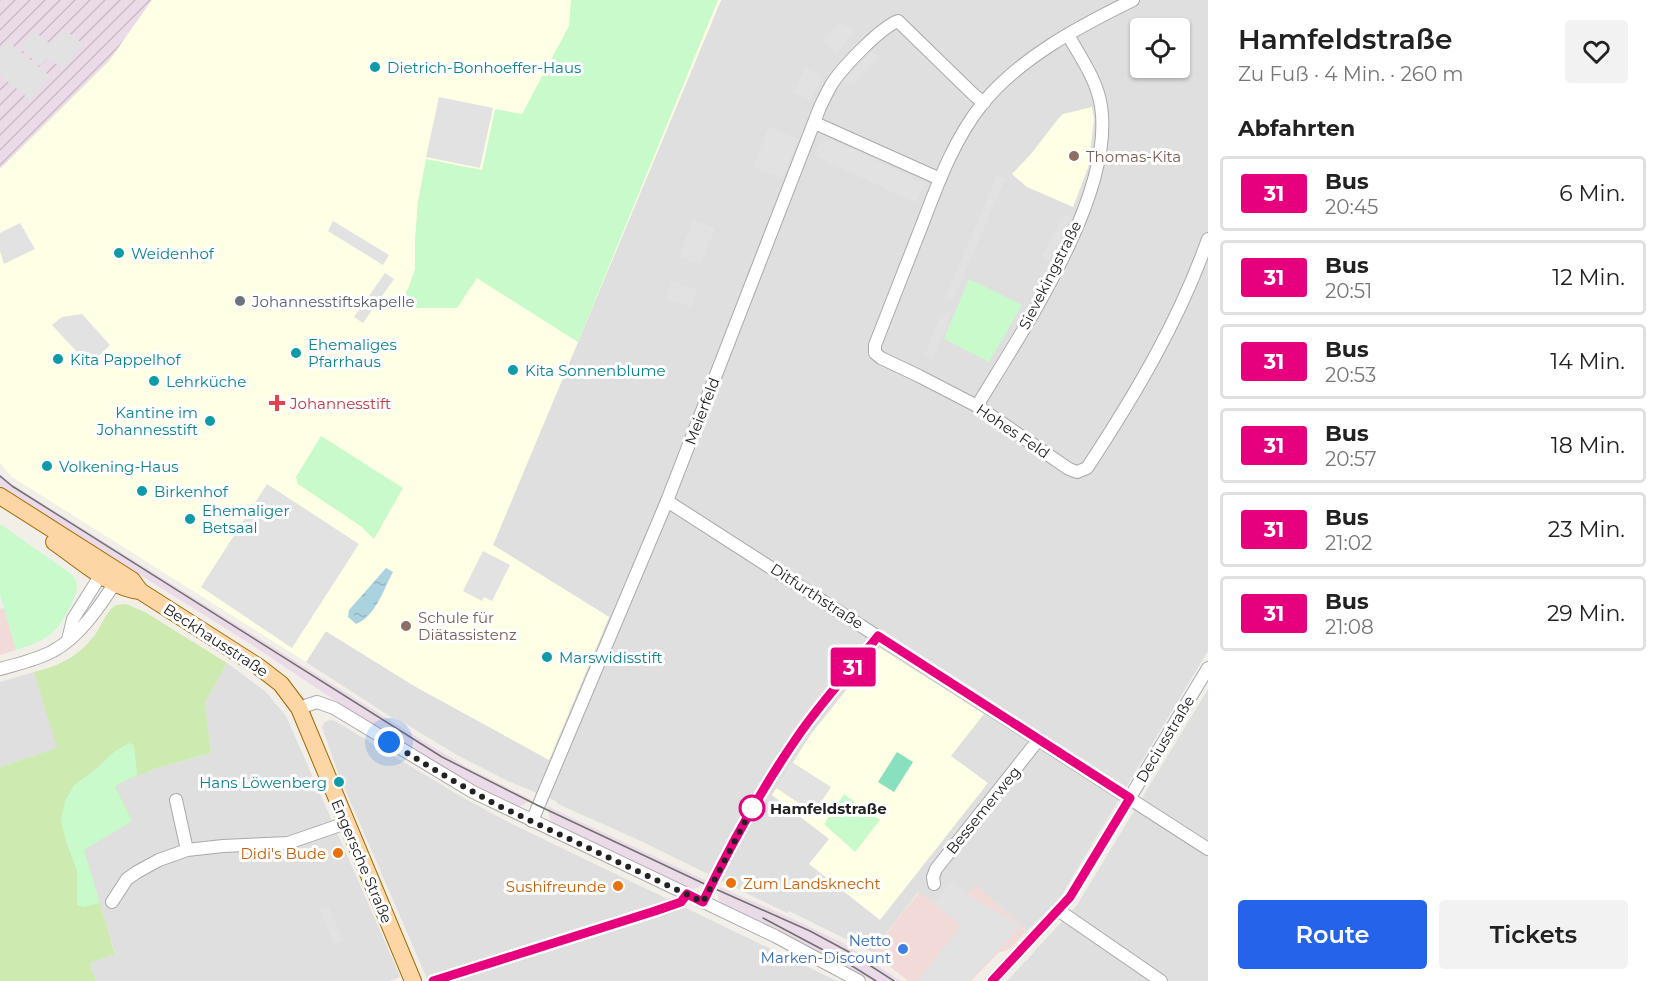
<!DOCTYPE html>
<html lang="de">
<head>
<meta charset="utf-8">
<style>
	:root { --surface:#fff; --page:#f2f2f2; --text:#222; --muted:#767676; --line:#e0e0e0; --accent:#2563eb }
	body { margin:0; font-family:Montserrat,sans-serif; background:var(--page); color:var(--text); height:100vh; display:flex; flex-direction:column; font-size:22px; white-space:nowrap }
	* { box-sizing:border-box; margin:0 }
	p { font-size:20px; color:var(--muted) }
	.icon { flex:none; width:33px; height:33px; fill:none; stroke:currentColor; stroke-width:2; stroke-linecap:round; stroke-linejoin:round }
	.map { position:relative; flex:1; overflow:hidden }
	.sheet { display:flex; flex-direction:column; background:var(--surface); width:450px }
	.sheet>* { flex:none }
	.badge { padding:0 12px; border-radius:4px; font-size:21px; line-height:39px }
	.controls { position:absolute; left:1130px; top:18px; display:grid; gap:12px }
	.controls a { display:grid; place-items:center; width:60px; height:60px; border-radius:6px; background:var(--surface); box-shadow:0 2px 4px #0004; font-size:30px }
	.you { position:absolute; width:30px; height:30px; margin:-15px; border:4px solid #fff; border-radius:50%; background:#1a73e8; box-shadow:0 0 0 9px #1a73e833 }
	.map>.badge { position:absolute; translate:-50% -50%; box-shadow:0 0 0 3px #fff }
	h2 { padding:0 30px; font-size:22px; line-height:54px }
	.round { display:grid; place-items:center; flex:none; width:63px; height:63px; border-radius:6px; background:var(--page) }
	.head { display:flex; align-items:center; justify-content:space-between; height:102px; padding:0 30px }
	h1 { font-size:28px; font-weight:600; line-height:45px }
	.primary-button { display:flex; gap:12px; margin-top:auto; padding:12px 30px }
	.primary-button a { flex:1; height:69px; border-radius:6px; background:var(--accent); color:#fff; font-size:24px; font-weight:600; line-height:69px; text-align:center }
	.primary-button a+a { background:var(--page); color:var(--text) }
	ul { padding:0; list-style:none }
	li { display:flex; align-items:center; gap:18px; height:75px; margin:0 12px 9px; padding:0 18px; border:3px solid var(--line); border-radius:6px }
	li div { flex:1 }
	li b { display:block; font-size:22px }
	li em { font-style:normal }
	li .badge { min-width:66px; font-weight:700; text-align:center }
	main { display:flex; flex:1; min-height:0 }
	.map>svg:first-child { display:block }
	.residential { fill:#e0dfdf; fill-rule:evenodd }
	.commercial { fill:#f2dad9 }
	.industrial { fill:url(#industrial-furrows) }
	.education { fill:#ffffe5 }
	.railway { fill:#ebdbe8 }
	.grass { fill:#cdebb0 }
	.park { fill:#c8facc }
	.pitch { fill:#88e0be }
	.parking { fill:#e2e2e2 }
	.water { fill:url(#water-ripples) }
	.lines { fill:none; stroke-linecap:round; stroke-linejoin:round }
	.minor-casing { stroke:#a9a9a9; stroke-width:14 }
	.major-casing { stroke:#a06b00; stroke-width:18 }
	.minor { stroke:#fff; stroke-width:12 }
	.major { stroke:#fcd6a4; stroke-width:16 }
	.tram { stroke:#707070; stroke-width:1.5 }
	.line-casing { stroke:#fff; stroke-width:14 }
	.line { stroke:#e6007e; stroke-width:9 }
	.walk { stroke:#222; stroke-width:6; stroke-dasharray:0 10.8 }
	.culture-dot { fill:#0f9aa8; stroke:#fff; stroke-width:2 }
	.education-dot { fill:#8d6e63; stroke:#fff; stroke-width:2 }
	.worship-dot { fill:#6b7280; stroke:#fff; stroke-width:2 }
	.health-dot { fill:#e0444e; stroke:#fff; stroke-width:2 }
	.stop-dot { fill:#fff; stroke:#e6007e; stroke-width:3 }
	.food-dot { fill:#e8710a; stroke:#fff; stroke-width:2 }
	.shop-dot { fill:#3f7fe0; stroke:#fff; stroke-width:2 }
	.labels { text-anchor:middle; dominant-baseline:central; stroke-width:6; stroke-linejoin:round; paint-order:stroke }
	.culture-label { font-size:15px; fill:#0d838f; stroke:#fff; text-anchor:start }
	.education-label { font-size:15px; fill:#785e54; stroke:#fff; text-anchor:start }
	.street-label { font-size:15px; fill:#222; stroke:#fff }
	.worship-label { font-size:15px; fill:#5b616d; stroke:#fff; text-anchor:start }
	.health-label { font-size:15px; fill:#be3a42; stroke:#fff; text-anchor:start }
	.stop-label { font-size:15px; font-weight:bold; fill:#222; stroke:#fff; text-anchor:start }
	.food-label { font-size:15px; fill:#c56008; stroke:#fff; text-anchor:end }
	.shop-label { font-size:15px; fill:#366cbe; stroke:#fff; text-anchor:end }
</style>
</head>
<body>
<main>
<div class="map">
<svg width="1208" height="981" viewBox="0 0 1208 981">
	<defs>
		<pattern id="industrial-furrows" width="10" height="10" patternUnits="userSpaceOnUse" patternTransform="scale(1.5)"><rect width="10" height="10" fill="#ebdbe8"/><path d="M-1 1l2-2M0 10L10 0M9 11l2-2" fill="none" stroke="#c9bcc7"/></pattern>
		<pattern id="water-ripples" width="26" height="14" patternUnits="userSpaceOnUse" patternTransform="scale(1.5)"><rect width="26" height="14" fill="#aad3df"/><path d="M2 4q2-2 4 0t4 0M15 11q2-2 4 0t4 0" fill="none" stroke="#92b5bf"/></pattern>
	</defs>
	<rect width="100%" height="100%" fill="#f2efe9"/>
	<!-- residential -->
	<g class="residential">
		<path d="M721,0H1208V651L1060,898L1027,931L976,886L967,894L952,882L934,904L918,892L872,952L789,911L787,913L643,842L558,804L556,801L508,781L457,755L406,724L395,718L394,719L306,662L325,631L416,687L549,759L609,617L493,545ZM1140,28H1179V68H1140Z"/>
		<polygon points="227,663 266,692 286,716 400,976 398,978 389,981 96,981 90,963 115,953 83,850 132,821 114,785 157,768 211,753 205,703"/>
		<polygon points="34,672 58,748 0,767 0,682"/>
		<polygon points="1208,689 1208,981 1007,981 1077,905"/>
		<polygon points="330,720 335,721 462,797 508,822 837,981 428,981 338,773 322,727 325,722"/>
	</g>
	<!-- commercial -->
	<g class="commercial">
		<polygon points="4,608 16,650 0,655 0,609"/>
		<polygon points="952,882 967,894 976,885 1027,931 1010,949 998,953 971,981 908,981 872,952 919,892 934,904"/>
	</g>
	<!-- industrial -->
	<polygon class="industrial" points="0,0 152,0 109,61 0,169"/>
	<!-- education -->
	<g class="education">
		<polygon points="152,0 721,0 493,545 609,617 549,760 416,687 326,631 306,662 12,477 0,463 0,169 109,61"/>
		<polygon points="1092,107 1094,120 1088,168 1073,207 1027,187 1012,174 1031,154 1058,119 1063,114"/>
		<polygon points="880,648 984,714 951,756 988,783 880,920 809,864 829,839 772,795 811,734"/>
	</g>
	<!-- railway -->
	<g class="railway">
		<polygon points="0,474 13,485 425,742 465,766 532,800 518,807 459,777 360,717 255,647 0,487"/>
		<polygon points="547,806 707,881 697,888 692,889 554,824 550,819"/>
		<polygon points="720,887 793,919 845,944 901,981 871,981 786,934 720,903 718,899"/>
	</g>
	<!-- grass -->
	<path class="grass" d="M126,604L145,612L227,663L205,703L211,753L157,768L115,785L132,821L84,850L115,954L90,963L96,981H0V767L57,748L34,672C60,666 81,655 97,632C102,624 105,615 112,608L116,605Z"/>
	<!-- park -->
	<g class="park">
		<polygon points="571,0 718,0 578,342 477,278 457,308 405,308 398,303 408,289 415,269 415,240 418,201 426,159 482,170 495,109 522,114 569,26"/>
		<polygon points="969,279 1022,305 989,362 944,339"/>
		<polygon points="321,436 403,488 374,539 362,527 298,484 296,477"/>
		<path d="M0,524L70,573C73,576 76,579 77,585C78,597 60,627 51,634C41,642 28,646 16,650L0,595Z"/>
		<polygon points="129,743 134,745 137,775 115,786 132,821 84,850 100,903 84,907 77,905 77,871 65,838 61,820 65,801 74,785 96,769 115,751"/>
		<polygon points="844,794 880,820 855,852 824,824"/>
	</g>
	<!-- pitch -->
	<polygon class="pitch" points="897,752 913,762 894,792 878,782"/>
	<!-- parking -->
	<g class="parking">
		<polygon points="840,21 854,32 837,53 823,41"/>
		<polygon points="64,29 83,44 64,68 47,59 40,66 20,48 34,31 50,44"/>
		<polygon points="7,41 50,76 30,100 0,75 0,49"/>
		<polygon points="870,52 881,56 852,85 843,82"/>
		<polygon points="806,68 823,77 810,100 793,92"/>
		<polygon points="439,97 493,108 480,168 426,157"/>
		<polygon points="769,127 798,139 782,178 753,167"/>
		<polygon points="827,140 833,140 925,184 916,203 814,155 821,142"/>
		<polygon points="997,175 1005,179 953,300 944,301"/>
		<polygon points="1064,214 1071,217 1050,261 1042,256"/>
		<polygon points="693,220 715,228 701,265 679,257"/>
		<polygon points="333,221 389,255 383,265 328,231"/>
		<polygon points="20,223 35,249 4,264 0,251 0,233"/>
		<polygon points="385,273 394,279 363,323 354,317"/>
		<polygon points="672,281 697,290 691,307 666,298"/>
		<polygon points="953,310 933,357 925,354 941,314"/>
		<polygon points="82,314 110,345 89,365 52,325 62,317"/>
		<polygon points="267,484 359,544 292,648 201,587"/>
		<polygon points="483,551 510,565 492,601 484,597 482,601 463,591"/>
		<polygon points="792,762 831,787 814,813 776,788"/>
		<polygon points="952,882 967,894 1021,926 969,981 917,981 961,926 934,904"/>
		<polygon points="328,905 343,940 334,944 319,909"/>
	</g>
	<!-- water -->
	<path class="water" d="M386,568L393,572C383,590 376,616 356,624L348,617L349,610Z"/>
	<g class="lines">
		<!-- minor casing -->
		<g class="minor-casing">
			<g id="minor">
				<path d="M1133,0C1080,26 1021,57 983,103C954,139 938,183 922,225C906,265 891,305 875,345V353L881,358L919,376L977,406L1069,469L1077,472L1087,468C1135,395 1179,321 1208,239"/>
				<polyline points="815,123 940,179"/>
				<path d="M977,406C1022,331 1115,195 1101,106C1097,80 1081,58 1068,35"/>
				<polyline points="667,501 1208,849"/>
				<polyline points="68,640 73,619 104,570"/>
				<path d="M0,669C17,664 37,660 53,651C80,637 102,603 118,578"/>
				<polyline points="299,708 317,702 334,708 473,792 775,936 859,981"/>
				<polyline points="176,800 187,850"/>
				<path d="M532,821L667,501L820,107C824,99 828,90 833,82C844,66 880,28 898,21L974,95L984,103"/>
				<polyline points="934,884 933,877 936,869 1039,739"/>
				<polyline points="112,902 127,879 137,872 159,860 187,850 223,846 288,843 346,823"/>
				<path d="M703,902C731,844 762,788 798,736C823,701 852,669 878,636"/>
				<polyline points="1058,910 1161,981"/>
				<polyline points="433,981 655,911 681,902 687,894"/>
				<polyline points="992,981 1070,897 1208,668"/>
			</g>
		</g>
		<!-- major casing -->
		<g class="major-casing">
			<g id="major">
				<polyline points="0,496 132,580 140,591 259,667 281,684 299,708 413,981"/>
				<path d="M54,542C78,558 111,589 140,591"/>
			</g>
		</g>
		<!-- minor -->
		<use href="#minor" class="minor"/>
		<!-- major -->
		<use href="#major" class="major"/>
		<!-- tram -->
		<g class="tram">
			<polyline points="0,476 12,486 442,757 539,806 711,887 810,931 849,952 894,981"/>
			<polyline points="763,918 844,961 876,981"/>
		</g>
	</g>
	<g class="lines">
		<!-- line casing -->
		<g class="line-casing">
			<path id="line" d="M433,981L655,911L681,902L687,894L703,902C731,844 762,788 798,736C822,701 852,669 878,636L1130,798L1070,897L992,981"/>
		</g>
		<!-- line -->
		<use href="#line" class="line"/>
		<!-- walk -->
		<polyline class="walk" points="389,742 450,779 495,804 703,902 752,808"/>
	</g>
	<!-- markers -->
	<g class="culture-dot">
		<circle cx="375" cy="67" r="6"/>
		<circle cx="119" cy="253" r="6"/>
		<circle cx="296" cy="353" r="6"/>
		<circle cx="58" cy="359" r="6"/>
		<circle cx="513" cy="370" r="6"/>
		<circle cx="154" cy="381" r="6"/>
		<circle cx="210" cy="421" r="6"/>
		<circle cx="47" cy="466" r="6"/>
		<circle cx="142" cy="491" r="6"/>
		<circle cx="190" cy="519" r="6"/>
		<circle cx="547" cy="657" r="6"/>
		<circle cx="339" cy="782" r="6"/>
	</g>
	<g class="education-dot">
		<circle cx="1074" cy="156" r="6"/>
		<circle cx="406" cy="626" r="6"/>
	</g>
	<circle class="worship-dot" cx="240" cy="301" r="6"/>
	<path class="health-dot" d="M274 394h6v6h6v6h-6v6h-6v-6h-6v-6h6z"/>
	<circle class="stop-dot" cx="752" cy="808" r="12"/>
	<g class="food-dot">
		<circle cx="338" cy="853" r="6"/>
		<circle cx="731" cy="883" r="6"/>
		<circle cx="618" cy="886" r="6"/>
	</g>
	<circle class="shop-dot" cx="903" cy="949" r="6"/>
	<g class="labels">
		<!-- culture labels -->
		<g class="culture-label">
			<text x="387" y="67">Dietrich-Bonhoeffer-Haus</text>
			<text x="131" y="253">Weidenhof</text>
			<text x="308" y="344">Ehemaliges<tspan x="308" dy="17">Pfarrhaus</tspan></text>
			<text x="70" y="359">Kita Pappelhof</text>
			<text x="525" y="370">Kita Sonnenblume</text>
			<text x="166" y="381">Lehrküche</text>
			<text x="198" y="412" text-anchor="end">Kantine im<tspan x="198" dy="17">Johannesstift</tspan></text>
			<text x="59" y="466">Volkening-Haus</text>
			<text x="154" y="491">Birkenhof</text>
			<text x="202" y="510">Ehemaliger<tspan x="202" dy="17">Betsaal</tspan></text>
			<text x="559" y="657">Marswidisstift</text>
			<text x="327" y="782" text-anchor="end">Hans Löwenberg</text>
		</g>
		<!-- education labels -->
		<g class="education-label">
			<text x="1086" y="156">Thomas-Kita</text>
			<text x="418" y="617">Schule für<tspan x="418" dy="17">Diätassistenz</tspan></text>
		</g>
		<!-- street labels -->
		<g class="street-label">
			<text transform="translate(1050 275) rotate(-63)">Sievekingstraße</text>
			<text transform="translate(702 411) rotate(-69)">Meierfeld</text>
			<text transform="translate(1013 431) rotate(34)">Hohes Feld</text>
			<text transform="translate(817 596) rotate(33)">Ditfurthstraße</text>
			<text transform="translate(216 640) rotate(33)">Beckhausstraße</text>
			<text transform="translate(1165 739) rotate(-59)">Deciusstraße</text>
			<text transform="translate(983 810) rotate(-51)">Bessemerweg</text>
			<text transform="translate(362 861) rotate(67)">Engersche Straße</text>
		</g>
		<!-- worship labels -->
		<g class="worship-label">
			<text x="252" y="301">Johannesstiftskapelle</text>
		</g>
		<!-- health labels -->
		<g class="health-label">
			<text x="290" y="403">Johannesstift</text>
		</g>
		<!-- stop labels -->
		<g class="stop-label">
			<text x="770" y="808">Hamfeldstraße</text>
		</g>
		<!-- food labels -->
		<g class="food-label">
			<text x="326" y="853">Didi's Bude</text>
			<text x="743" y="883" text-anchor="start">Zum Landsknecht</text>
			<text x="606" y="886">Sushifreunde</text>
		</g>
		<!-- shop labels -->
		<g class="shop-label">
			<text x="891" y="940">Netto<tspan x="891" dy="17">Marken-Discount</tspan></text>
		</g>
	</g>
</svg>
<div class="controls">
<a><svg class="icon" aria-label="locate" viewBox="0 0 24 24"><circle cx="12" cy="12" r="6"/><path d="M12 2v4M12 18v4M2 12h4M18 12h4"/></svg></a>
</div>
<div class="you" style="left:389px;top:742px"></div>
<b class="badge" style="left:853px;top:667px;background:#e6007e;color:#fff">31</b>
</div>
<section class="sheet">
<div class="head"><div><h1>Hamfeldstraße</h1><p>Zu Fuß · 4 Min. · 260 m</p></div><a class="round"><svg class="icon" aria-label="heart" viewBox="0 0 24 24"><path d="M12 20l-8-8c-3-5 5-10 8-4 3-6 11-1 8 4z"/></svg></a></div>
<h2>Abfahrten</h2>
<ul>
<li><span class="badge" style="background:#e6007e;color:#fff">31</span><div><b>Bus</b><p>20:45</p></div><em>6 Min.</em></li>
<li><span class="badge" style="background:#e6007e;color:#fff">31</span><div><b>Bus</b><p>20:51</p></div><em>12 Min.</em></li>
<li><span class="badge" style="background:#e6007e;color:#fff">31</span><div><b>Bus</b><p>20:53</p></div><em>14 Min.</em></li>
<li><span class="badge" style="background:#e6007e;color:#fff">31</span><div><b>Bus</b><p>20:57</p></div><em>18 Min.</em></li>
<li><span class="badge" style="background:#e6007e;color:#fff">31</span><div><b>Bus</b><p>21:02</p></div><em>23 Min.</em></li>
<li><span class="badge" style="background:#e6007e;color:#fff">31</span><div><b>Bus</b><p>21:08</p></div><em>29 Min.</em></li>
</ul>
<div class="primary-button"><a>Route</a><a>Tickets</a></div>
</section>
</main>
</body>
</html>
